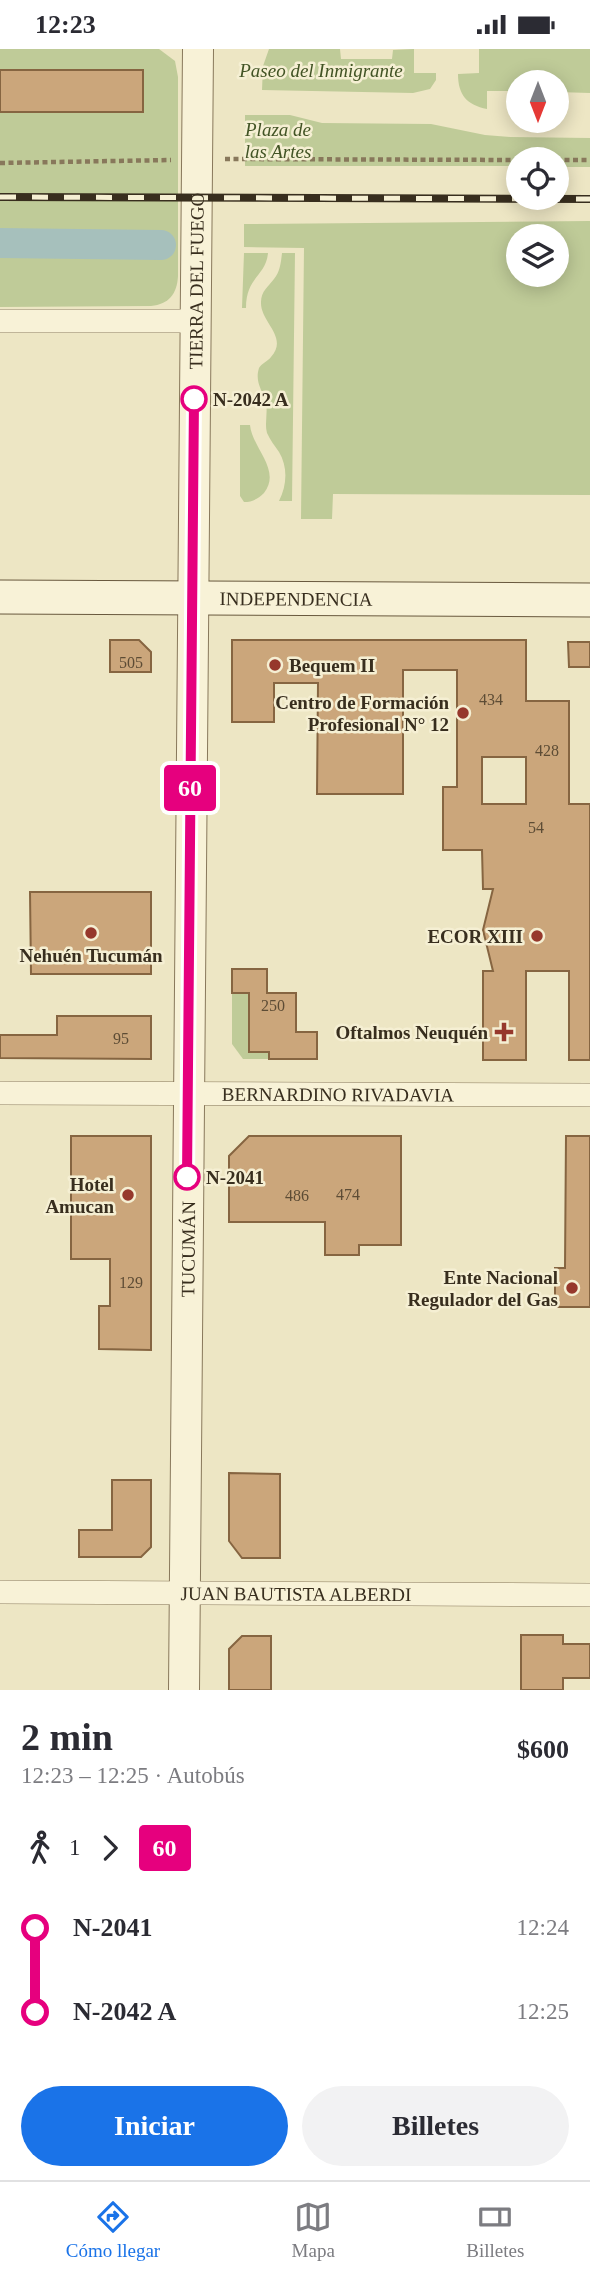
<!DOCTYPE html>
<html lang="es">
<head>
<meta charset="utf-8">
<style>
	:root { --surface:#fff; --page:#f2f2f3; --text:#2b2b33; --muted:#7c7c81; --line:#e1e1e2; --accent:#1a73e8 }
	body { margin:0; font-family:"Times New Roman",serif; background:var(--page); color:var(--text); height:100vh; display:flex; flex-direction:column; font-size:26px; white-space:nowrap }
	* { box-sizing:border-box; margin:0 }
	p { font-size:23px; color:var(--muted) }
	.icon { flex:none; width:38px; height:38px; fill:none; stroke:currentColor; stroke-width:2; stroke-linecap:round; stroke-linejoin:round }
	.map { position:relative; height:1641px; overflow:hidden }
	.sheet { display:flex; flex-direction:column; background:var(--surface); flex:1 }
	.sheet>* { flex:none }
	.badge { padding:0 14px; border-radius:5px; font-size:24px; line-height:46px }
	.needle { width:46px; rotate:180deg }
	.fabs { position:absolute; left:506px; top:21px; display:grid; gap:14px }
	.fabs a { display:grid; place-items:center; width:63px; height:63px; border-radius:50%; background:var(--surface); box-shadow:0 4px 18px #0003; font-size:35px }
	.map>.badge { position:absolute; translate:-50% -50%; box-shadow:0 0 0 4px #fff }
	.legs { display:flex; align-items:center; gap:10px; height:77px; padding:0 21px; font-size:23px }
	.legs p { margin-inline-start:auto }
	.headline { display:flex; align-items:center; justify-content:space-between; height:119px; padding:0 21px }
	h1 { font-size:38px; font-weight:700; line-height:52px }
	.action { display:flex; gap:14px; margin-top:auto; padding:14px 21px }
	.action a { flex:1; height:80px; border-radius:42px; background:var(--accent); color:#fff; font-size:28px; font-weight:700; line-height:80px; text-align:center }
	.action a+a { background:var(--page); color:var(--text) }
	ul { padding:0 21px; list-style:none }
	li { display:flex; align-items:center; gap:24px; height:84px; font-size:26px }
	li i { display:grid; place-items:center; width:10px; height:100%; margin:0 9px; background:currentColor }
	li i::after { content:''; width:18px; height:18px; margin:-9px; border:5px solid; border-radius:50%; background:var(--surface) }
	li p { margin-inline-start:auto }
	li:first-child i { background:linear-gradient(#0000 50%,currentColor 0) }
	li:last-child i { background:linear-gradient(currentColor 50%,#0000 0) }
	.status { display:flex; justify-content:space-between; align-items:center; height:49px; padding:0 35px; background:var(--surface); direction:ltr }
	.status svg { height:19px; fill:currentColor }
	.dock { display:flex; justify-content:space-around; align-items:center; height:98px; border-top:2px solid var(--line); background:var(--surface); font-size:19px; color:var(--muted) }
	.dock a { display:grid; justify-items:center; gap:4px }
	.dock .selected { color:var(--accent) }
	.map>svg:first-child { display:block }
	.green { fill:#bfcb98; fill-rule:evenodd }
	.lines { fill:none; stroke-linecap:round; stroke-linejoin:round }
	.canal { stroke:#a6c0bc; stroke-width:30 }
	.building { fill:#cba67b; stroke:#866541; stroke-width:2; fill-rule:evenodd }
	.minor-casing { stroke:#88785b; stroke-width:24 }
	.tertiary-casing { stroke:#88785b; stroke-width:32 }
	.secondary-casing { stroke:#69593e; stroke-width:35 }
	.path { stroke:#88785b; stroke-width:4.5; stroke-dasharray:5 3.5; stroke-linecap:butt }
	.minor { stroke:#f8f2d7; stroke-width:23 }
	.tertiary { stroke:#f8f2d7; stroke-width:30 }
	.secondary { stroke:#f8f2d7; stroke-width:33 }
	.rail-casing { stroke:#382e1e; stroke-width:8 }
	.rail { stroke:#f5efd3; stroke-width:5; stroke-dasharray:16; stroke-linecap:butt }
	.line-1-casing { stroke:#fff; stroke-width:16 }
	.line-1 { stroke:#e6007e; stroke-width:10 }
	.stop-1-dot { fill:#fff; stroke:#e6007e; stroke-width:3.5 }
	.poi-dot { fill:#96382c; stroke:#f5efd3; stroke-width:2.5 }
	.labels { text-anchor:middle; dominant-baseline:central; stroke-width:5; stroke-linejoin:round; paint-order:stroke }
	.number-label { font-size:16px; fill:#5d4c35 }
	.park-label { font-size:19px; font-style:italic; fill:#425425; stroke:#f5efd3 }
	.street-label { font-size:19px; fill:#382e1e; stroke:#f5efd3 }
	.stop-label { font-size:19px; font-weight:bold; fill:#382e1e; stroke:#f5efd3; text-anchor:start }
	.poi-label { font-size:19px; font-weight:bold; fill:#382e1e; stroke:#f5efd3; text-anchor:end }
</style>
</head>
<body>
<div class="status"><b>12:23</b><svg viewBox="0 0 49 12"><path d="M0 12V9h3v3zM5 12V6h3v6zM10 12V3h3v9zM15 12V0h3v12zM26 1h20v11H26zM47 4h2v5h-2z"/></svg></div>
<div class="map">
<svg width="590" height="1641" viewBox="0 0 590 1641">
	<rect width="100%" height="100%" fill="#ede6c4"/>
	<!-- green -->
	<g class="green">
		<path d="M0,0H159L175,12L178,28V227C177,245 169,255 151,257L0,258Z"/>
		<polygon points="269,0 340,0 341,10 392,10 393,1 414,0 414,24 436,24 436,31 430,40 413,44 262,41 263,17"/>
		<path d="M479,0H590V44L557,43L556,33H518V42H487V60C467,56 458,46 458,25L479,24Z"/>
		<polygon points="245,66 290,66 322,74 431,75 485,86 510,88 590,89 590,118 557,118 556,110 518,110 518,117 245,117"/>
		<path d="M590,172V446L333,445L332,470H301L304,199L244,198V175ZM518,187H556V226H518Z"/>
		<path d="M244,204H268C266,227 246,228 246,259H242Z"/>
		<path d="M282,204H295L292,452H279C287,436 288,418 279,403C275,397 270,391 267,384C264,373 269,362 265,351C261,339 255,332 259,319C262,314 268,312 271,308C289,288 260,273 261,253C261,242 268,238 274,230C280,223 281,213 282,204Z"/>
		<path d="M240,376H250C252,399 282,421 264,444C258,450 252,453 244,453L240,447Z"/>
		<polygon points="232,944 249,944 269,1003 269,1010 243,1010 232,995"/>
	</g>
	<g class="lines">
		<!-- canal -->
		<polyline class="canal" points="0,194 161,196"/>
	</g>
	<!-- building -->
	<g class="building">
		<rect x="0" y="21" width="143" height="42"/>
		<polygon points="110,591 139,591 151,603 151,623 110,623"/>
		<path d="M232,591H526V652H569V755H590V1011H569V922H526V1011H483V922H493L483,881L493,840H483L482,801H443V738H457V621H403V745H317L318,634H274V673H232ZM482,708H526V755H482Z"/>
		<polygon points="568,593 590,593 590,618 569,618"/>
		<polygon points="30,843 151,843 151,925 31,925"/>
		<polygon points="232,920 267,920 267,944 296,944 296,983 317,983 317,1010 269,1010 269,1003 249,1003 249,944 232,944"/>
		<polygon points="57,967 151,967 151,1010 0,1009 0,986 57,986"/>
		<polygon points="71,1087 151,1087 151,1301 99,1300 99,1257 110,1257 110,1210 71,1210"/>
		<polygon points="249,1087 401,1087 401,1196 359,1196 359,1206 325,1206 325,1173 229,1173 229,1107"/>
		<polygon points="566,1087 590,1087 590,1258 555,1258 555,1219 565,1219"/>
		<polygon points="229,1424 280,1425 280,1509 242,1509 229,1492"/>
		<polygon points="112,1431 151,1431 151,1498 141,1508 79,1508 79,1481 112,1481"/>
		<polygon points="521,1586 563,1586 563,1595 590,1595 590,1629 563,1629 563,1641 521,1641"/>
		<polygon points="242,1587 271,1587 271,1641 229,1641 229,1600"/>
	</g>
	<g class="lines">
		<!-- minor casing -->
		<g class="minor-casing">
			<g id="minor">
				<polyline points="0,272 195,272"/>
				<path id="s1" d="M0,1044L590,1046"/>
				<path id="s2" d="M0,1543L590,1546"/>
			</g>
		</g>
		<!-- tertiary casing -->
		<g class="tertiary-casing">
			<g id="tertiary">
				<path id="s3" d="M184,1641L198,0"/>
			</g>
		</g>
		<!-- secondary casing -->
		<g class="secondary-casing">
			<g id="secondary">
				<path id="s4" d="M0,548L590,551"/>
			</g>
		</g>
		<!-- path -->
		<g class="path">
			<polyline points="225,110 518,111"/>
			<polyline points="556,111 590,111"/>
			<polyline points="0,114 171,111"/>
		</g>
		<!-- minor -->
		<use href="#minor" class="minor"/>
		<!-- tertiary -->
		<use href="#tertiary" class="tertiary"/>
		<!-- secondary -->
		<use href="#secondary" class="secondary"/>
		<!-- rail casing -->
		<g class="rail-casing">
			<polyline id="rail" points="0,148 590,150"/>
		</g>
		<!-- rail -->
		<use href="#rail" class="rail"/>
	</g>
	<g class="lines">
		<!-- line-1 casing -->
		<g class="line-1-casing">
			<polyline id="line-1" points="187,1128 194,350"/>
		</g>
		<!-- line-1 -->
		<use href="#line-1" class="line-1"/>
	</g>
	<!-- markers -->
	<g class="stop-1-dot">
		<circle cx="194" cy="350" r="12"/>
		<circle cx="187" cy="1128" r="12"/>
	</g>
	<g class="poi-dot">
		<circle cx="275" cy="616" r="7"/>
		<circle cx="463" cy="664" r="7"/>
		<circle cx="91" cy="884" r="7"/>
		<circle cx="537" cy="887" r="7"/>
		<path d="M500.5 972.5h7v7h7v7h-7v7h-7v-7h-7v-7h7z"/>
		<circle cx="128" cy="1146" r="7"/>
		<circle cx="572" cy="1239" r="7"/>
	</g>
	<g class="labels">
		<!-- number labels -->
		<g class="number-label">
			<text x="131" y="613">505</text>
			<text x="491" y="650">434</text>
			<text x="547" y="701">428</text>
			<text x="536" y="778">54</text>
			<text x="273" y="956">250</text>
			<text x="121" y="989">95</text>
			<text x="348" y="1145">474</text>
			<text x="297" y="1146">486</text>
			<text x="131" y="1233">129</text>
		</g>
		<!-- park labels -->
		<g class="park-label">
			<text x="321" y="21">Paseo del Inmigrante</text>
			<text x="278" y="80">Plaza de<tspan x="278" dy="22">las Artes</tspan></text>
		</g>
		<!-- street labels -->
		<g class="street-label">
			<text stroke="none"><textPath href="#s3" startOffset="1409">TIERRA DEL FUEGO</textPath></text>
			<text stroke="none"><textPath href="#s4" startOffset="296">INDEPENDENCIA</textPath></text>
			<text stroke="none"><textPath href="#s1" startOffset="338">BERNARDINO RIVADAVIA</textPath></text>
			<text stroke="none"><textPath href="#s3" startOffset="441">TUCUMÁN</textPath></text>
			<text stroke="none"><textPath href="#s2" startOffset="296">JUAN BAUTISTA ALBERDI</textPath></text>
		</g>
		<!-- stop labels -->
		<g class="stop-label">
			<text x="213" y="350">N-2042 A</text>
			<text x="206" y="1128">N-2041</text>
		</g>
		<!-- poi labels -->
		<g class="poi-label">
			<text x="289" y="616" text-anchor="start">Bequem II</text>
			<text x="449" y="653">Centro de Formación<tspan x="449" dy="22">Profesional N° 12</tspan></text>
			<text x="523" y="887">ECOR XIII</text>
			<text x="91" y="906" text-anchor="middle">Nehuén Tucumán</text>
			<text x="488" y="983">Oftalmos Neuquén</text>
			<text x="114" y="1135">Hotel<tspan x="114" dy="22">Amucan</tspan></text>
			<text x="558" y="1228">Ente Nacional<tspan x="558" dy="22">Regulador del Gas</tspan></text>
		</g>
	</g>
</svg>
<div class="fabs">
<a><svg class="needle" viewBox="-14 -14 28 28"><path d="M0-13l5 13h-10z" fill="#e53935"/><path d="M0 13l5-13h-10z" fill="#7c7c81"/></svg></a>
<a><svg class="icon" aria-label="locate" viewBox="0 0 24 24"><circle cx="12" cy="12" r="6"/><path d="M12 2v4M12 18v4M2 12h4M18 12h4"/></svg></a>
<a><svg class="icon" aria-label="layers" viewBox="0 0 24 24"><path d="M12 4l9 5-9 5-9-5zM3 14l9 5 9-5"/></svg></a>
</div>
<b class="badge" style="left:190px;top:739px;background:#e6007e;color:#fff">60</b>
</div>
<section class="sheet">
<div class="headline"><div><h1>2 min</h1><p>12:23 – 12:25 · Autobús</p></div><b>$600</b></div>
<div class="legs"><svg class="icon" aria-label="walk" viewBox="0 0 24 24"><circle cx="13" cy="4" r="2"/><path d="M13 8l-2 6 4 7M11 14l-3 7M7 12l3-4h3l4 4"/></svg>1<svg class="icon" aria-label="forward" viewBox="0 0 24 24"><path d="M9 5l7 7-7 7"/></svg><b class="badge" style="background:#e6007e;color:#fff">60</b></div>
<ul>
<li><i style="color:#e6007e"></i><b>N-2041</b><p>12:24</p></li>
<li><i style="color:#e6007e"></i><b>N-2042 A</b><p>12:25</p></li>
</ul>
<div class="action"><a>Iniciar</a><a>Billetes</a></div>
</section>
<nav class="dock">
<a class="selected"><svg class="icon" aria-label="directions" viewBox="0 0 24 24"><path d="M12 3l9 9-9 9-9-9zM9 14v-3h6M13 9l2 2-2 2"/></svg>Cómo llegar</a>
<a><svg class="icon" aria-label="map" viewBox="0 0 24 24"><path d="M3 6l6-2 6 2 6-2v14l-6 2-6-2-6 2zM9 4v14M15 6v14"/></svg>Mapa</a>
<a><svg class="icon" aria-label="tickets" viewBox="0 0 24 24"><path d="M3 7h18v10H3zM15 7v10"/></svg>Billetes</a>
</nav>
</body>
</html>
